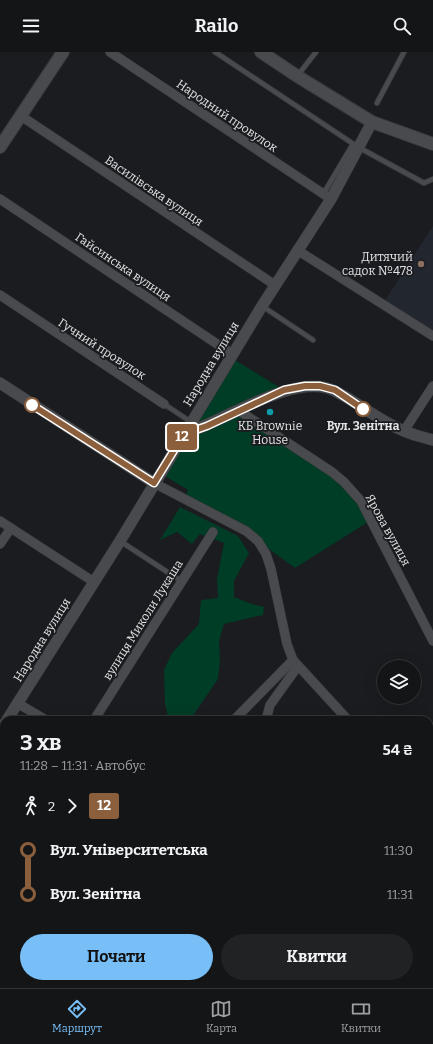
<!DOCTYPE html>
<html lang="uk">
<head>
<meta charset="utf-8">
<style>
	:root { --surface:#141517; --page:#212224; --text:#f1f3f6; --muted:#9d9fa1; --line:#333436; --accent:#78bff7 }
	body { margin:0; font-family:Bitter,serif; background:var(--page); color:var(--text); height:100vh; display:flex; flex-direction:column; font-size:15px; white-space:nowrap }
	* { box-sizing:border-box; margin:0 }
	p { font-size:13px; color:var(--muted) }
	.icon { flex:none; width:22px; height:22px; fill:none; stroke:currentColor; stroke-width:2; stroke-linecap:round; stroke-linejoin:round }
	.map { position:relative; flex:1; overflow:hidden }
	.side { position:absolute; left:0px; top:664px; width:433px; height:272px; display:flex; flex-direction:column; background:var(--surface); border-radius:12px 12px 0 0; box-shadow:0 4px 16px #0002,0 0 0 1px var(--line) }
	.side>* { flex:none }
	.badge { padding:0 8px; border-radius:3px; font-size:14px; line-height:26px }
	.buttons { position:absolute; left:377px; top:608px; display:grid; gap:8px }
	.buttons a { display:grid; place-items:center; width:44px; height:44px; border-radius:50%; background:var(--surface); box-shadow:0 4px 16px #0002,0 0 0 1px var(--line); font-size:20px }
	.map>.badge { position:absolute; translate:-50% -50%; box-shadow:0 0 0 2px #fff }
	.legs { display:flex; align-items:center; gap:6px; height:44px; padding:0 20px; font-size:13px }
	.legs p { margin-inline-start:auto }
	.overview { display:flex; align-items:center; justify-content:space-between; height:68px; padding:0 20px }
	h1 { font-size:22px; font-weight:700; line-height:30px }
	.button { display:flex; gap:8px; margin-top:auto; padding:8px 20px }
	.button a { flex:1; height:46px; border-radius:24px; background:var(--accent); color:#111; font-size:16px; font-weight:700; line-height:46px; text-align:center }
	.button a+a { background:var(--page); color:var(--text) }
	ul { padding:0 20px; list-style:none }
	li { display:flex; align-items:center; gap:14px; height:44px; font-size:15px }
	li i { display:grid; place-items:center; width:6px; height:100%; margin:0 5px; background:currentColor }
	li i::after { content:''; width:10px; height:10px; margin:-5px; border:3px solid; border-radius:50%; background:var(--surface) }
	li p { margin-inline-start:auto }
	li:first-child i { background:linear-gradient(#0000 50%,currentColor 0) }
	li:last-child i { background:linear-gradient(currentColor 50%,#0000 0) }
	header { display:flex; justify-content:space-between; align-items:center; height:52px; padding:0 20px; background:var(--surface); font-size:18px; font-weight:700 }
	.menu { display:flex; justify-content:space-around; align-items:center; height:56px; border-top:1px solid var(--line); background:var(--surface); font-size:11px; color:var(--muted) }
	.menu a { display:grid; justify-items:center; gap:2px }
	.menu .current { color:var(--accent) }
	.map>svg:first-child { display:block }
	.built { fill:#22262e }
	.green { fill:#003d26 }
	.lines { fill:none; stroke-linecap:round; stroke-linejoin:round }
	.service-casing { stroke:#363739; stroke-width:6 }
	.minor-casing { stroke:#363739; stroke-width:10 }
	.tertiary-casing { stroke:#363739; stroke-width:12 }
	.secondary-casing { stroke:#363739; stroke-width:14 }
	.service { stroke:#484a4d; stroke-width:4.5 }
	.minor { stroke:#484a4d; stroke-width:9 }
	.tertiary { stroke:#484a4d; stroke-width:11 }
	.secondary { stroke:#484a4d; stroke-width:12 }
	.line-1-casing { stroke:#fff; stroke-width:9 }
	.line-1 { stroke:#8b5e3c; stroke-width:6 }
	.education-dot { fill:#8d6e63; stroke:#1b1c1f; stroke-width:1.5 }
	.stop-1-dot { fill:#fff; stroke:#8b5e3c; stroke-width:2 }
	.culture-dot { fill:#0f9aa8; stroke:#1b1c1f; stroke-width:1.5 }
	.labels { text-anchor:middle; dominant-baseline:central; stroke-width:3.5; stroke-linejoin:round; paint-order:stroke }
	.street-label { font-size:12px; fill:#e2e3e5; stroke:#1b1c1f }
	.poi-label { font-size:12px; fill:#e2e3e5; stroke:#1b1c1f; text-anchor:end }
	.stop-label { font-size:12px; font-weight:bold; fill:#e2e3e5; stroke:#1b1c1f }
</style>
</head>
<body>
<header><svg class="icon" aria-label="menu" viewBox="0 0 24 24"><path d="M4 6h16M4 12h16M4 18h16"/></svg>Railo<svg class="icon" aria-label="search" viewBox="0 0 24 24"><circle cx="10" cy="10" r="6"/><path d="M15 15l6 6"/></svg></header>
<div class="map">
<svg width="433" height="936" viewBox="0 0 433 936">
	<rect width="100%" height="100%" fill="#1b1c1f"/>
	<!-- built -->
	<polygon class="built" points="433,174 433,282 384,250"/>
	<!-- green -->
	<g class="green">
		<polygon points="230,305 284,338 184,382"/>
		<path d="M238,364L330,424C347,439 357,450 368,470L295,516L258,489L184,447L188,438L165,424L187,386L207,379Z"/>
		<polygon points="180,455 238,484 249,501 234,529 234,545 252,552 264,555 263,563 224,572 219,589 220,608 218,627 192,665 168,664 165,652 164,618 172,601 199,572 201,548 218,546 217,527 224,491 200,482 192,492 177,480 160,488"/>
		<polygon points="0,914 4,917 4,932 37,932 43,936 0,936"/>
		<polygon points="110,932 134,932 142,936 107,936"/>
		<polygon points="280,932 383,932 384,936 277,936"/>
	</g>
	<g class="lines">
		<!-- service casing -->
		<g class="service-casing">
			<g id="service">
				<polyline points="215,0 358,95 424,131 433,127"/>
				<polyline points="298,23 316,0"/>
				<polyline points="377,51 404,0"/>
				<polyline points="324,143 325,139 353,92"/>
				<polyline points="262,254 313,288"/>
				<polyline points="164,352 191,370"/>
				<polyline points="120,489 181,529"/>
			</g>
		</g>
		<!-- minor casing -->
		<g class="minor-casing">
			<g id="minor">
				<polyline points="110,0 331,147"/>
				<polyline points="21,64 275,233"/>
				<polyline points="0,147 232,302"/>
				<polyline points="297,198 433,284"/>
				<polyline points="0,243 164,352"/>
				<polyline points="238,358 332,420 344,430 361,449 433,589"/>
				<polyline points="404,379 433,334"/>
				<polyline points="154,431 246,479 258,489 266,502 271,517 287,592 293,608 348,668"/>
				<polyline points="0,469 94,530"/>
				<polyline points="0,492 11,476"/>
				<polyline points="17,651 46,668"/>
				<polyline points="94,668 213,480"/>
				<polyline points="234,668 293,608"/>
				<polyline points="266,668 270,653 298,614"/>
				<polyline points="0,685 4,688"/>
				<polyline points="429,690 433,683"/>
				<polyline points="429,748 433,749"/>
				<polyline points="0,767 4,770"/>
				<polyline points="0,783 4,781"/>
				<polyline points="253,936 254,932"/>
				<polyline points="401,936 401,932"/>
			</g>
		</g>
		<!-- tertiary casing -->
		<g class="tertiary-casing">
			<g id="tertiary">
				<polyline points="0,331 154,431"/>
				<path d="M184,382C224,369 296,319 335,339C359,351 379,369 404,379C413,383 423,385 433,388"/>
				<polyline points="7,668 120,489 262,254 331,147 372,70"/>
				<polyline points="0,679 4,672"/>
			</g>
		</g>
		<!-- secondary casing -->
		<g class="secondary-casing">
			<g id="secondary">
				<polyline points="261,0 297,24 372,70 433,92"/>
				<polyline points="0,95 63,0"/>
			</g>
		</g>
		<!-- service -->
		<use href="#service" class="service"/>
		<!-- minor -->
		<use href="#minor" class="minor"/>
		<!-- tertiary -->
		<use href="#tertiary" class="tertiary"/>
		<!-- secondary -->
		<use href="#secondary" class="secondary"/>
	</g>
	<g class="lines">
		<!-- line-1 casing -->
		<g class="line-1-casing">
			<polyline id="line-1" points="32,353 154,431 184,382 207,374 284,338 305,334 320,334 335,338 363,357"/>
		</g>
		<!-- line-1 -->
		<use href="#line-1" class="line-1"/>
	</g>
	<!-- markers -->
	<circle class="education-dot" cx="421" cy="212" r="4"/>
	<g class="stop-1-dot">
		<circle cx="32" cy="353" r="7"/>
		<circle cx="363" cy="357" r="7"/>
	</g>
	<circle class="culture-dot" cx="270" cy="360" r="4"/>
	<g class="labels">
		<!-- street labels -->
		<g class="street-label">
			<text transform="translate(227 64) rotate(34)">Народний провулок</text>
			<text transform="translate(154 139) rotate(34)">Василівська вулиця</text>
			<text transform="translate(123 215) rotate(34)">Гайсинська вулиця</text>
			<text transform="translate(102 297) rotate(33)">Гучний провулок</text>
			<text transform="translate(211 312) rotate(-59)">Народна вулиця</text>
			<text transform="translate(388 478) rotate(61)">Ярова вулиця</text>
			<text transform="translate(143 568) rotate(-58)">вулиця Миколи Лукаша</text>
			<text transform="translate(42 588) rotate(-58)">Народна вулиця</text>
		</g>
		<!-- poi labels -->
		<g class="poi-label">
			<text x="413" y="205">Дитячий<tspan x="413" dy="14">садок №478</tspan></text>
			<text x="270" y="374" text-anchor="middle">КБ Brownie<tspan x="270" dy="14">House</tspan></text>
		</g>
		<!-- stop labels -->
		<g class="stop-label">
			<text x="363" y="374">Вул. Зенітна</text>
		</g>
	</g>
</svg>
<div class="buttons">
<a><svg class="icon" aria-label="layers" viewBox="0 0 24 24"><path d="M12 4l9 5-9 5-9-5zM3 14l9 5 9-5"/></svg></a>
</div>
<b class="badge" style="left:182px;top:385px;background:#8b5e3c;color:#fff">12</b>
<section class="side">
<div class="overview"><div><h1>3 хв</h1><p>11:28 – 11:31 · Автобус</p></div><b>54 ₴</b></div>
<div class="legs"><svg class="icon" aria-label="walk" viewBox="0 0 24 24"><circle cx="13" cy="4" r="2"/><path d="M13 8l-2 6 4 7M11 14l-3 7M7 12l3-4h3l4 4"/></svg>2<svg class="icon" aria-label="forward" viewBox="0 0 24 24"><path d="M9 5l7 7-7 7"/></svg><b class="badge" style="background:#8b5e3c;color:#fff">12</b></div>
<ul>
<li><i style="color:#8b5e3c"></i><b>Вул. Університетська</b><p>11:30</p></li>
<li><i style="color:#8b5e3c"></i><b>Вул. Зенітна</b><p>11:31</p></li>
</ul>
<div class="button"><a>Почати</a><a>Квитки</a></div>
</section>
</div>
<nav class="menu">
<a class="current"><svg class="icon" aria-label="directions" viewBox="0 0 24 24"><path d="M12 3l9 9-9 9-9-9zM9 14v-3h6M13 9l2 2-2 2"/></svg>Маршрут</a>
<a><svg class="icon" aria-label="map" viewBox="0 0 24 24"><path d="M3 6l6-2 6 2 6-2v14l-6 2-6-2-6 2zM9 4v14M15 6v14"/></svg>Карта</a>
<a><svg class="icon" aria-label="tickets" viewBox="0 0 24 24"><path d="M3 7h18v10H3zM15 7v10"/></svg>Квитки</a>
</nav>
</body>
</html>
